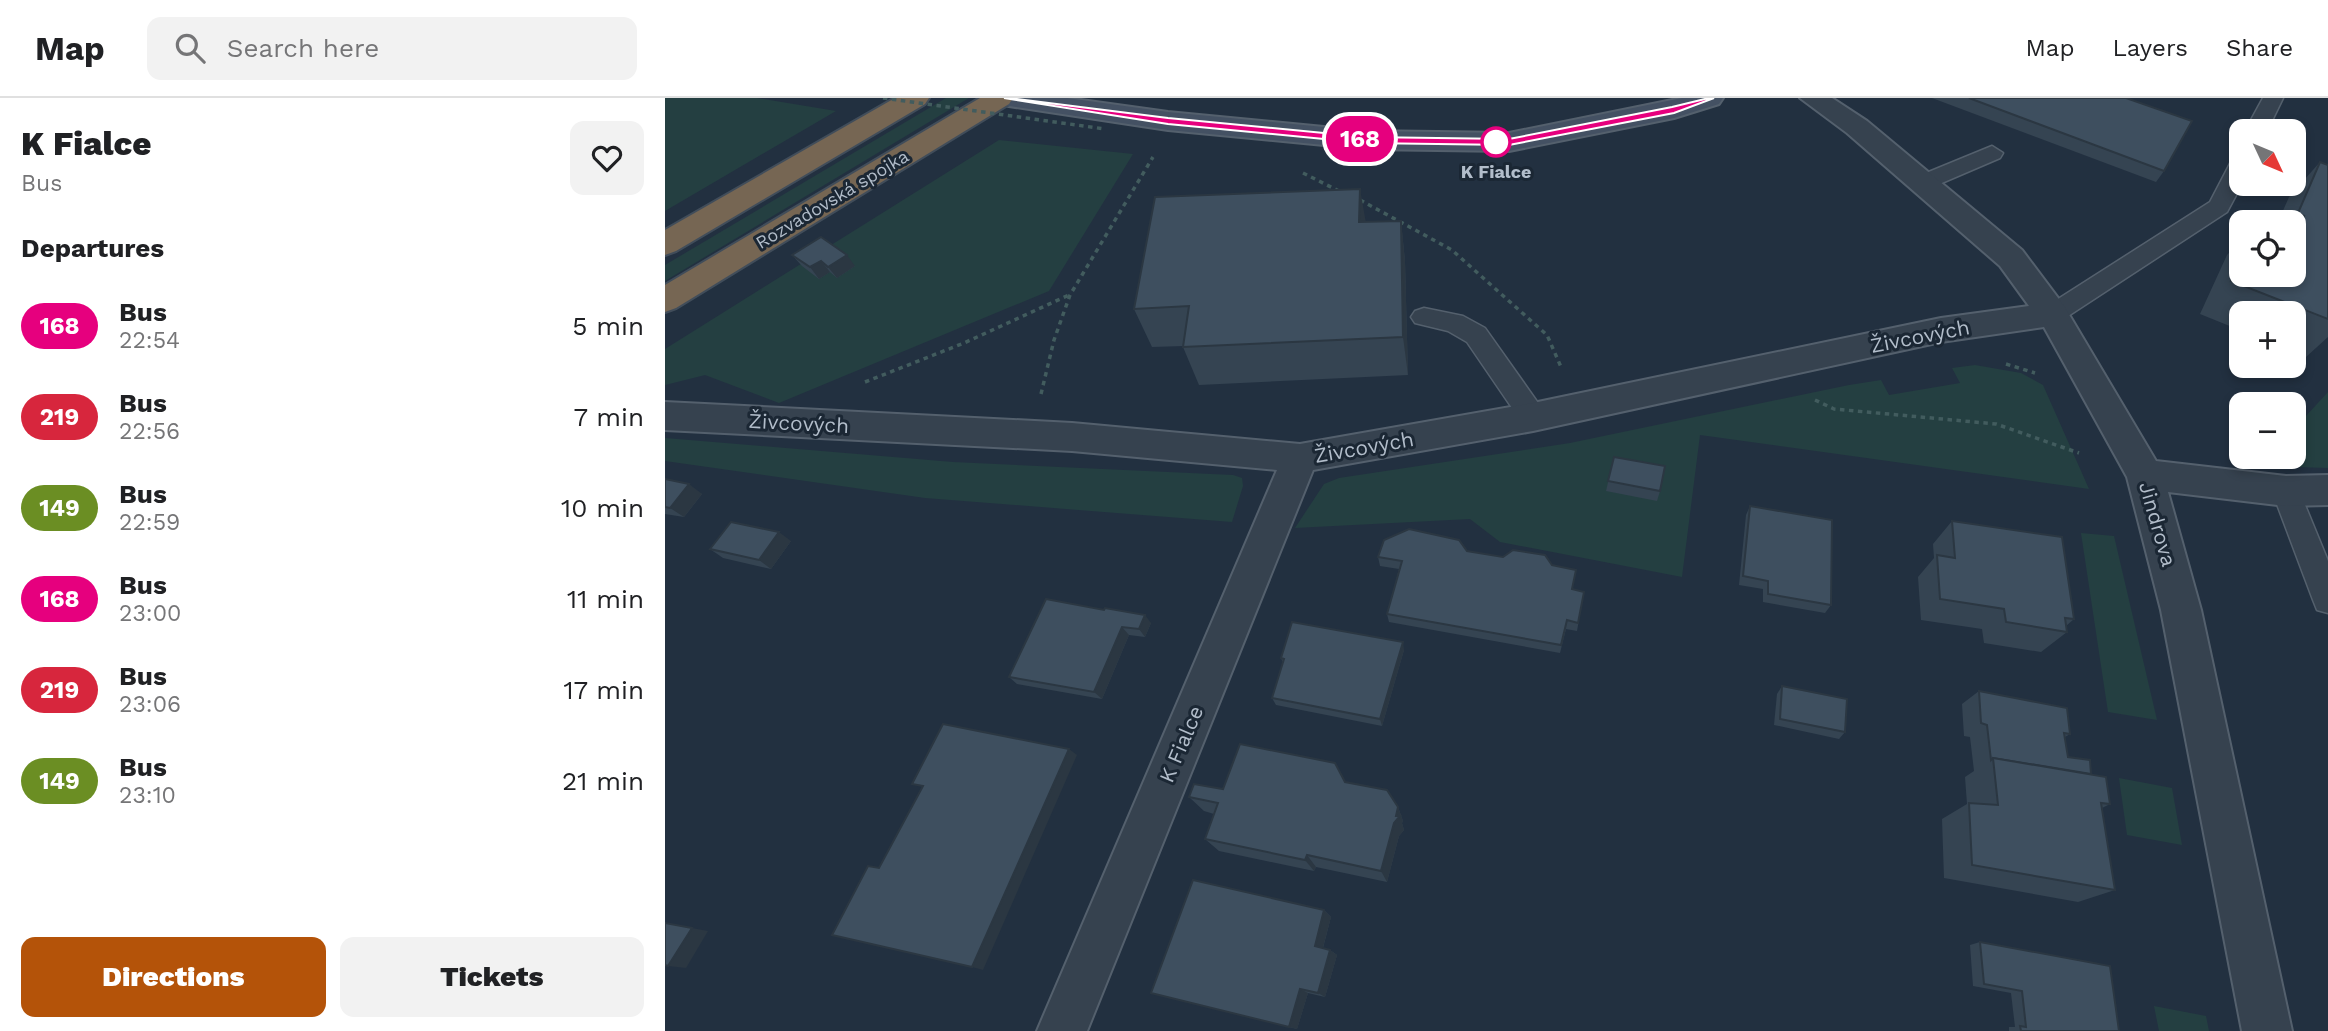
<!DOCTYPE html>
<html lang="en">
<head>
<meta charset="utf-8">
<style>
	:root { --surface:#fff; --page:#f2f2f2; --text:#202124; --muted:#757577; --line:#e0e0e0; --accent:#b45309 }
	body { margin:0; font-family:"Work Sans",sans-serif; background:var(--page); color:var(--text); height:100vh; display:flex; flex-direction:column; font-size:26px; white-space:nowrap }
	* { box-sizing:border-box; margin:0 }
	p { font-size:23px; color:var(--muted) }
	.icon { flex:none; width:38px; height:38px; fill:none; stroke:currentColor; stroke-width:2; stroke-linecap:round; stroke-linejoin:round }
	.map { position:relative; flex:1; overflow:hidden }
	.side { display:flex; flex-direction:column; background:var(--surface); width:665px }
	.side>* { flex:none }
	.badge { padding:0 14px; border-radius:23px; font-size:24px; line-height:46px }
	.needle { width:46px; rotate:134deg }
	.controls { position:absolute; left:1564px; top:21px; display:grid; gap:14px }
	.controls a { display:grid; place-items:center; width:77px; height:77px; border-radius:14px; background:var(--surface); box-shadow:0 4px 10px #0003; font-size:35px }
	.map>.badge { position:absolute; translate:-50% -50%; box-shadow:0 0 0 4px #fff }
	h2 { padding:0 21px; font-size:26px; line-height:63px }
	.round { display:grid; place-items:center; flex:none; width:74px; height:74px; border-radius:14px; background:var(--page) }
	.headline { display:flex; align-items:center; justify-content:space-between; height:119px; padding:0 21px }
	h1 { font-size:33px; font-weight:800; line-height:52px }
	.button { display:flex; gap:14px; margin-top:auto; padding:14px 21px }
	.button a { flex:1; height:80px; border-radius:14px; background:var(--accent); color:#fff; font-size:28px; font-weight:800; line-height:80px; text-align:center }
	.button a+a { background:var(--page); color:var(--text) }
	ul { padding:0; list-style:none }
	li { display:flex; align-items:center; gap:21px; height:91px; padding:0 21px }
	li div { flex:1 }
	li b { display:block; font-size:26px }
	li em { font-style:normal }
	li .badge { min-width:77px; font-weight:700; text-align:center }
	header { display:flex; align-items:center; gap:42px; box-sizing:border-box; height:98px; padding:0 35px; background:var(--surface); border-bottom:2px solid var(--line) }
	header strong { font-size:33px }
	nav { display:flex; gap:38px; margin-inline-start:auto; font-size:24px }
	.search { width:490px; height:63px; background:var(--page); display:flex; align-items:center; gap:18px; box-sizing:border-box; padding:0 24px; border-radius:14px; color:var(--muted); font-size:26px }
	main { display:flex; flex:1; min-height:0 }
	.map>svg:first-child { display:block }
	.green { fill:#243f41 }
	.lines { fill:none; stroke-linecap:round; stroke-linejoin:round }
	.lane-casing { stroke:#54606d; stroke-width:3 }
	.street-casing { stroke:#54606d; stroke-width:4 }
	.secondary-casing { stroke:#54606d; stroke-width:4 }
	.highway-casing { stroke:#414d5a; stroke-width:4 }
	.path { stroke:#425c5e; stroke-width:3.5; stroke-dasharray:4.5 4.5; stroke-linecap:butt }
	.lane { fill:#36424f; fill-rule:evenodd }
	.street { fill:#36424f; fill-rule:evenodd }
	.secondary { fill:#445163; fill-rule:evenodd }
	.highway { fill:#766653; fill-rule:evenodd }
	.path-bridge { stroke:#425c5e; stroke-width:3.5; stroke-dasharray:4.5 4.5; stroke-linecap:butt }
	.wall { fill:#354452 }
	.shaded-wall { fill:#2b3742 }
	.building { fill:#3e4f5f; stroke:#2b3742; stroke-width:2 }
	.line { fill:#e6007e; stroke:#fff; stroke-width:2 }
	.stop-dot { fill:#fff; stroke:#e6007e; stroke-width:3.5 }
	.labels { text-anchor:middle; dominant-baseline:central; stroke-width:6; stroke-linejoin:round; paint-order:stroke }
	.far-stop-label { font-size:18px; font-weight:bold; fill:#b2bdca; stroke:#1b2734 }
	.far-street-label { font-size:18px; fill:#b2bdca; stroke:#1b2734 }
	.street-label { font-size:21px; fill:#b2bdca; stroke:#1b2734 }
</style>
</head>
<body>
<header>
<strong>Map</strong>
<div class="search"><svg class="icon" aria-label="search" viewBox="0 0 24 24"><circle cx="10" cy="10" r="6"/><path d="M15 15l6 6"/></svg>Search here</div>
<nav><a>Map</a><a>Layers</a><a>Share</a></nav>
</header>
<main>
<section class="side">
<div class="headline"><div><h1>K Fialce</h1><p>Bus</p></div><a class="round"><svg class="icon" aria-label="heart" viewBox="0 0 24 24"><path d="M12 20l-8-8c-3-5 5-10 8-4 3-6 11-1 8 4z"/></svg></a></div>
<h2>Departures</h2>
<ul>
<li><span class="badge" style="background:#e6007e;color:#fff">168</span><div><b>Bus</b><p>22:54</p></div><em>5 min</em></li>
<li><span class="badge" style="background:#d7263d;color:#fff">219</span><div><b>Bus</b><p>22:56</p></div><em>7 min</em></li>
<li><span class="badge" style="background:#6b8e23;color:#fff">149</span><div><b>Bus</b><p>22:59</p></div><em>10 min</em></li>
<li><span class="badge" style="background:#e6007e;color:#fff">168</span><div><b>Bus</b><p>23:00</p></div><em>11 min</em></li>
<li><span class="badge" style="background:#d7263d;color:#fff">219</span><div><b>Bus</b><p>23:06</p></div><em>17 min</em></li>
<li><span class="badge" style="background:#6b8e23;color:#fff">149</span><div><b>Bus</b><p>23:10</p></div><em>21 min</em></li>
</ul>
<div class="button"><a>Directions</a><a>Tickets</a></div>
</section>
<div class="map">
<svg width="1663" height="933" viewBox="0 0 1663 933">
	<rect width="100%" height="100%" fill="#223040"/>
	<!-- green -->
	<g class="green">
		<polygon points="0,0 92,0 171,13 0,113"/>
		<polygon points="281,0 304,0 0,183 0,167"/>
		<polygon points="334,42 468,56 384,193 114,305 40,277 0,287 0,251"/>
		<polygon points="1310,267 1356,275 1378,287 1424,391 1035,337 1017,479 835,444 805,421 630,430 659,386 674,380 905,345 1184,287 1216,282 1224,297 1295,285 1287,270"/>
		<polygon points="1663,294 1663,370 1596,368 1605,359 1629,359 1629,331"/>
		<polygon points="0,340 288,364 568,377 577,380 578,388 567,424 260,400 0,363"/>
		<polygon points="1416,435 1449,438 1492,622 1443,614"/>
		<polygon points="1454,680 1507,690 1517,747 1462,737"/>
		<polygon points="1489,908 1541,918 1544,933 1494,933"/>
	</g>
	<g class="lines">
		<!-- lane casing -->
		<g class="lane-casing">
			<g id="lane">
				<polygon points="1598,0 1618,0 1602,33 1580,33"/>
				<polygon points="1327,48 1338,55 1335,60 1265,90 1249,90 1246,85 1249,80"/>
				<polygon points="1577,56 1577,86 1562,114 1397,222 1388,225 1379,222 1376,216 1379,210 1545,104 1569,58"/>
				<polygon points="759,210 798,218 820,230 878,312 881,319 878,326 868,330 858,326 802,244 783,233 750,225 746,219 750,213"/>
				<polygon points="1621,381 1631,385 1663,463 1663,515 1652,512 1648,502 1607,393 1611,385"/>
			</g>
		</g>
		<!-- street casing -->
		<g class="street-casing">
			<polygon id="street" points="1135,0 1167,0 1202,23 1357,152 1399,208 1491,363 1621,378 1663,377 1663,407 1621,408 1503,394 1536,512 1627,933 1577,933 1496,512 1462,379 1379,229 1276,244 868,333 648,372 422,933 372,933 612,372 407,353 0,332 0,304 407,325 635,346 868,305 1276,220 1364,208 1335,168 1182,35"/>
		</g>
		<!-- secondary casing -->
		<g class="secondary-casing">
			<polygon id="secondary" points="330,0 402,0 503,14 700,33 844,35 1017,0 1058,0 1054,6 1009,20 844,53 700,51 503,32 344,8 334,6"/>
		</g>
		<!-- highway casing -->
		<g class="highway-casing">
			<g id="highway">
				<polygon points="230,0 264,0 260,6 11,153 0,157 0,132"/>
				<polygon points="315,0 348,0 344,6 11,210 0,214 0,187"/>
			</g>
		</g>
		<!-- path -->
		<g class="path">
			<polyline points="638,75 674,93"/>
			<polyline points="695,102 787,152 882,237 896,269"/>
			<polyline points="1341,266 1370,275"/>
			<polyline points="200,284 299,245 404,197"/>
			<polyline points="376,296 389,242 405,197 488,59"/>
			<polyline points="1150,302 1169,311 1331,326 1414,355"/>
		</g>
		<!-- lane -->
		<use href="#lane" class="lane"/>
		<!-- street -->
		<use href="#street" class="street"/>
		<!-- secondary -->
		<use href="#secondary" class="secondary"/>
		<!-- highway -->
		<use href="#highway" class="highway"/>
		<!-- path-bridge -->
		<polyline class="path-bridge" points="218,0 440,31"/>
	</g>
	<!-- wall -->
	<g class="wall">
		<polygon points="1267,0 1461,0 1499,73 1491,84"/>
		<polygon points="1655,64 1663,67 1663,239 1641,259 1629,255 1629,215 1577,215 1577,233 1535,216 1562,157 1577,141 1577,177 1629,177 1629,124 1613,124 1624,99"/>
		<polygon points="736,123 740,163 743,277 534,287 518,249 519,248 487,249 469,211 700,124"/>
		<polygon points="127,157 190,168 172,180 165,174 154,181 137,168"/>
		<polygon points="949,359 995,393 992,403 941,393"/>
		<polygon points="0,381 37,396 19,419 0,416"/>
		<polygon points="1085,408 1166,507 1160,515 1098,504 1098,491 1074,487 1081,417"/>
		<polygon points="1287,423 1409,521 1401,528 1402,534 1376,554 1319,545 1317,531 1256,522 1253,479 1269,460 1268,446"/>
		<polygon points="126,443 106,471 58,460 45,451"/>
		<polygon points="802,453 887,467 907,491 919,494 912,533 901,531 895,555 724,524 722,516 734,471 715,468 713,459"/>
		<polygon points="381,501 486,525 480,539 464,537 437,601 352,586 344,579"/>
		<polygon points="739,552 717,628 611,607 607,600 618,565 616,560"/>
		<polygon points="1117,588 1180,634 1174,641 1109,627 1112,596"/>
		<polygon points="1314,593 1405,636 1400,639 1403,659 1426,676 1445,706 1437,710 1450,792 1413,804 1279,780 1277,721 1302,706 1300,679 1309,673 1305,639 1299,638 1297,606"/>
		<polygon points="680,684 733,709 738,723 737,725 739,732 734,738 722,784 651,769 649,773 554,753 540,741 549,716 539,713 524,699 558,691"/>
		<polygon points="659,812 666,819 658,850 665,852 672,857 660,899 643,895 632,931 486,895"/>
		<polygon points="1315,844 1454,933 1344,933 1344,929 1350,929 1346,895 1308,888 1305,847"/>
	</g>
	<!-- shaded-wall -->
	<g class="shaded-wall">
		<polygon points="695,91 702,131 694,124"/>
		<polygon points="736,123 740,163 743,277 738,239"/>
		<polygon points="182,157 190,168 172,180 163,169"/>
		<polygon points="156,163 165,174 154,181 145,169"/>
		<polygon points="24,386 37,396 19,419 5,410"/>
		<polygon points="114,434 126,443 106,471 94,462"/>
		<polygon points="480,517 486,525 480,539 474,531"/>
		<polygon points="457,529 464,537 437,601 429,594"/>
		<polygon points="738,544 739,552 717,628 715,621"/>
		<polygon points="404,651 412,657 318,872 307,869"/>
		<polygon points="733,709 738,723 737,725 739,732 734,738 722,784 716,773"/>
		<polygon points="642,757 651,769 649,773 640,762"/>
		<polygon points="659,812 666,819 657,853 650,848"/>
		<polygon points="27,830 43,833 21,870 3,868"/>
		<polygon points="665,852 672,857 660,899 653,895"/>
		<polygon points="635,891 643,895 632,931 624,929"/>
	</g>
	<!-- building -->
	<g class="building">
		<polygon points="1304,0 1461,0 1527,23 1499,73"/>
		<polygon points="1655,64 1663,67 1663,221 1566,183 1577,158 1577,177 1629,177 1629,137 1631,138 1639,118 1633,115"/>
		<polygon points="695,91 694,124 736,123 738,239 518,249 524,208 469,211 490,99"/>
		<polygon points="156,139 182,157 163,169 156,163 145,169 127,157"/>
		<polygon points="949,359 1000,368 995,393 943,383"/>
		<polygon points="0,381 24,386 5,410 0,409"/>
		<polygon points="1085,408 1167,422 1166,507 1103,496 1103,483 1078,478"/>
		<polygon points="1287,423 1397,439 1409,521 1400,520 1402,534 1341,524 1339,511 1275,501 1272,457 1290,460"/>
		<polygon points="66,424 114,434 94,462 45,451"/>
		<polygon points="744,431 794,442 802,453 838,459 848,452 880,457 887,467 911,472 907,491 919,494 913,525 902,522 896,547 722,516 737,463 713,459 719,442"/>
		<polygon points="381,501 439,512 440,510 480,517 474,531 457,529 429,594 344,579"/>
		<polygon points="627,524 738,544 715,621 607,600 619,561 616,560"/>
		<polygon points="1117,588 1182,601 1180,634 1115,621"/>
		<polygon points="1314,593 1402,610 1405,636 1399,635 1403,659 1425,662 1426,676 1328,660 1326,662 1322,627 1316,625"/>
		<polygon points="278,626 404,651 307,869 167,837 203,768 214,770 258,688 247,686"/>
		<polygon points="575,646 670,665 680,684 722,692 733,709 731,718 735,718 729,725 716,773 642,757 640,762 540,741 553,705 524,699 529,686 558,691"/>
		<polygon points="1328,660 1441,679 1445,706 1436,705 1450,792 1307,767 1304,705 1333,707"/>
		<polygon points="528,782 659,812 650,848 665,852 653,895 635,891 624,929 486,895"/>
		<polygon points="0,825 27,830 3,868 0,867"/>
		<polygon points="1315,844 1445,868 1454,933 1356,933 1355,928 1361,929 1357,893 1319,886"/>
	</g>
	<!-- line -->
	<polygon class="line" points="339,0 344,0 503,20 700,39 844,41 1007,9 1044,0 1049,0 1009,15 844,47 700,45 503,26"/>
	<!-- markers -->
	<circle class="stop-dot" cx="831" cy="44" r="14"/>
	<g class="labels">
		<!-- far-stop labels -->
		<g class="far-stop-label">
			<text x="831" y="73">K Fialce</text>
		</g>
		<!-- far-street labels -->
		<g class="far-street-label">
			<text transform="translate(167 101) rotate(-31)">Rozvadovská spojka</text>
		</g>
		<!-- street labels -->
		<g class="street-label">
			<text transform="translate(1255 238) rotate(-11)">Živcových</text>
			<text transform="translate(134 325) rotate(3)">Živcových</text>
			<text transform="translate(699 349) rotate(-10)">Živcových</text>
			<text transform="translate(1493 426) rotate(74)">Jindrova</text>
			<text transform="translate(516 646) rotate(-67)">K Fialce</text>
		</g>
	</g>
</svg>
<div class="controls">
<a><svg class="needle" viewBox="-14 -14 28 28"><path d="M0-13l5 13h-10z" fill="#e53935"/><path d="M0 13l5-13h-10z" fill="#757577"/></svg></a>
<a><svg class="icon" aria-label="locate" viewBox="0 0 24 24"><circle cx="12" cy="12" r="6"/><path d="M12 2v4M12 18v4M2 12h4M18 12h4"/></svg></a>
<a>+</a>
<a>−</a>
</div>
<b class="badge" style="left:695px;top:41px;background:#e6007e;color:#fff">168</b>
</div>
</main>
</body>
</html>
